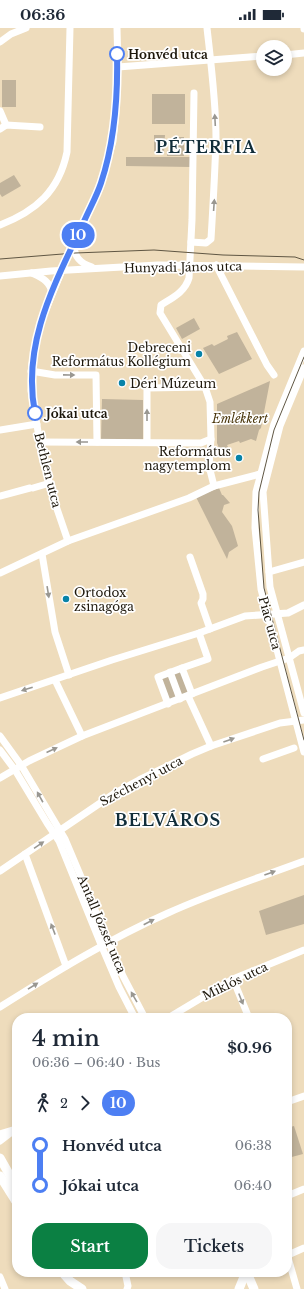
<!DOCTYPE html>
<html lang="en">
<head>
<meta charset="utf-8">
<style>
	:root { --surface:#fff; --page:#f6f6f7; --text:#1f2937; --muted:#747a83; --accent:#0b8043 }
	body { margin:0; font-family:"Libre Baskerville",serif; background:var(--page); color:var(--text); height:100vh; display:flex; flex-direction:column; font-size:15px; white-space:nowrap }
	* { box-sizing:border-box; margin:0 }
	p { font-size:13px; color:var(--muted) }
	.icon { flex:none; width:22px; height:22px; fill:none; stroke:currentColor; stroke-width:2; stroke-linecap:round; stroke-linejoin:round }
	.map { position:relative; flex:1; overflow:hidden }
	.side { position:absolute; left:12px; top:985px; width:280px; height:264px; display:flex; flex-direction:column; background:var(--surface); border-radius:16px; box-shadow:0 2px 6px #0003 }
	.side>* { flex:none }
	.badge { padding:0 8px; border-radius:13px; font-size:14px; line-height:26px }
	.buttons { position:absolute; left:256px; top:12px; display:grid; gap:8px }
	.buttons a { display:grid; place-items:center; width:36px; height:36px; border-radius:50%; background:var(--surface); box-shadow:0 2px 6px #0003; font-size:20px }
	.map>.badge { position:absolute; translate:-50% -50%; box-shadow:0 0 0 2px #fff }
	.legs { display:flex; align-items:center; gap:6px; height:44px; padding:0 20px; font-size:13px }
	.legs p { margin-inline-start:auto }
	.headline { display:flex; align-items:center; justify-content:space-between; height:68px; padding:0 20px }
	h1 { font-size:22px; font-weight:600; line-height:30px }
	.action { display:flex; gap:8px; margin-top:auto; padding:8px 20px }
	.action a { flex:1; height:46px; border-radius:16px; background:var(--accent); color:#fff; font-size:16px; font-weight:600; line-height:46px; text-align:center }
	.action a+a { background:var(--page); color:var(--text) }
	ul { padding:0 20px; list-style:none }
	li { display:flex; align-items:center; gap:14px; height:40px; font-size:15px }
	li i { display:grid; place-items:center; width:6px; height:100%; margin:0 5px; background:currentColor }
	li i::after { content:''; width:10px; height:10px; margin:-5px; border:3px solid; border-radius:50%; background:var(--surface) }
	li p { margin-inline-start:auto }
	li:first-child i { background:linear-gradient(#0000 50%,currentColor 0) }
	li:last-child i { background:linear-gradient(currentColor 50%,#0000 0) }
	.status { display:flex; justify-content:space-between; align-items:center; height:28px; padding:0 20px; background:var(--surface); direction:ltr }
	.status svg { height:11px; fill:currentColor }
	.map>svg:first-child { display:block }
	.green { fill:#c1b39b }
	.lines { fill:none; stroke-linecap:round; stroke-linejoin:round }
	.minor { stroke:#fff; stroke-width:7 }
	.major { stroke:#fff; stroke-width:9 }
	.tram { stroke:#5f5643; stroke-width:1 }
	.oneway { fill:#999791 }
	.line-1-casing { stroke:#fff; stroke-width:9 }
	.line-1 { stroke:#4d7ff3; stroke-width:6 }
	.stop-1-dot { fill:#fff; stroke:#4d7ff3; stroke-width:2 }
	.poi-dot { fill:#0783a8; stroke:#fff; stroke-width:1.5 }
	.labels { text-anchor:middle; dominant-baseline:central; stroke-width:3.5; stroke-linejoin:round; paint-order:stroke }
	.stop-label { font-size:12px; font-weight:bold; fill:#1d170b; stroke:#fff; text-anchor:start }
	.street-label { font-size:12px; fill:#1d170b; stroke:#fff }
	.poi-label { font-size:12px; fill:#1d170b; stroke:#fff; text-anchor:end }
	.park-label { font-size:12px; font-style:italic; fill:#49350a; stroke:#fff }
	.district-label { font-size:16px; font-weight:bold; letter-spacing:1px; fill:#112d39; stroke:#fff }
</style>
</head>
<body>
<div class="status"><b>06:36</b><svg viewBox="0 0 49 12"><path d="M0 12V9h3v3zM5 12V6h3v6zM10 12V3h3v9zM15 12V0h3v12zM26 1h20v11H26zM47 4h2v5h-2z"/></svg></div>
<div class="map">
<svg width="304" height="1261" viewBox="0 0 304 1261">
	<rect width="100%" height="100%" fill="#eedcbc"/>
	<!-- green -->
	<g class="green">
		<rect x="2" y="52" width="14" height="27"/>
		<rect x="152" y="66" width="33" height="30"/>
		<polygon points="154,107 165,107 164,124 154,124"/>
		<polygon points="175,109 184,109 184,128 167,128 167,123 170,121"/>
		<polygon points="126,129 190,129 190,139 126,138"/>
		<polygon points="14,147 21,158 2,169 0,166 0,155"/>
		<polygon points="194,290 200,301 182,311 176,300"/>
		<polygon points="237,304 252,331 219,346 203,320 212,316 214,318 228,311 227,308"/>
		<polygon points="270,353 261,400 259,402 256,413 251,411 240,415 239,413 227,417 228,419 220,423 217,415 217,376"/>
		<polygon points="102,371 143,372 143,412 101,412"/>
		<polygon points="219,460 222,467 223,467 230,475 224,477 222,484 232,498 238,518 229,524 227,531 196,469"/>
		<polygon points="182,640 192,666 168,676 158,649"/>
		<polygon points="304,867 304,896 266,907 259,883"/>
		<polygon points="294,1098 303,1126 288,1130 287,1126 287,1100"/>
	</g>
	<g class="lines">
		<!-- minor -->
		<g class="minor">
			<polyline points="304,0 304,1"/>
			<polyline points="0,14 11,6 26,0"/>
			<polyline points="285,27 304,25"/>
			<polyline points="118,39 263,28"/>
			<path d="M194,65L192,192L189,250C185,264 172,270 161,277L160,285L205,359L210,374L211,411L209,438L214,458"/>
			<polyline points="0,83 6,97"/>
			<polyline points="0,101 6,97 40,99"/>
			<path d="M0,197C36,183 59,163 67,124L70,0"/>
			<path d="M191,214L206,215L211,211C213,178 215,144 216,110C216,74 211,36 207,0"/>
			<path d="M74,216C74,229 80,235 92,239"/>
			<polyline points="216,237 267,337 274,347"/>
			<path d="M32,245C42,250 50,253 52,265"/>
			<polyline points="0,248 51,243 158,237 304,239"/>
			<polyline points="304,323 274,396 256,464 255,500 261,561 304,724"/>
			<polyline points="304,340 280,398 263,464 270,559 304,685"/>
			<polyline points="31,343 55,347 96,347 97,414"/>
			<polyline points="0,402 37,396"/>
			<polyline points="40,414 201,415 211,411"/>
			<polyline points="147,414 147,360 205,359"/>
			<polyline points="33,460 50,455"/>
			<polyline points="0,468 30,460"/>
			<polyline points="68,513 56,478 43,432 31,363 32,336 40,296 67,230 101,156 113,113 116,83 118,39 117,0"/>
			<polyline points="42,526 55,604 69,647"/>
			<polyline points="190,529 203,566 203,571 201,575 210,601"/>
			<polyline points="269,544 304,534"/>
			<polyline points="0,545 68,513 189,470 214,458 260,446 264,447"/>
			<polyline points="182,640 208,631 199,605"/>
			<polyline points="170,644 180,671"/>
			<polyline points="55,652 82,708"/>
			<polyline points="188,668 211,718"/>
			<polyline points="0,670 112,632 199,605 245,588 288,585 304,577"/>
			<polyline points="168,676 158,649 182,640 192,666"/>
			<polyline points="0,708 21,737 53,791 65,811 123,948 145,990"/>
			<polyline points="0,722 15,742 47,795 59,813 102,919 119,959 135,990"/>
			<polyline points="263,731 294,720"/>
			<polyline points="0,750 29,733 82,708 262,639 289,630 299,623 304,622"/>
			<polyline points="25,826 66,938"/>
			<polyline points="0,843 115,765 139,752 192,726 211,718 280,695 304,692"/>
			<polyline points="233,951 249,990"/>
			<path d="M0,979C54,945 109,911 168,885C212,865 258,850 304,833"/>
			<polyline points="168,990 233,951 304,922"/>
			<polyline points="287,1074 304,1068"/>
			<polyline points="0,1113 17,1100"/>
			<polyline points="287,1168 304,1161"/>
			<polyline points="287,1226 297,1261"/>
			<polyline points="288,1227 304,1220"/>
			<polyline points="125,1244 128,1258 127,1261"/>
			<polyline points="0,1249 5,1261"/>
		</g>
		<!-- major -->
		<g class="major">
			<polyline points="0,1107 13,1103"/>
			<polyline points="0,1130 17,1160"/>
			<polyline points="0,1148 17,1175"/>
			<polyline points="62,1244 70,1253 82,1261"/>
			<polyline points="248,1247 254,1261"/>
			<polyline points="239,1261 246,1244"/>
		</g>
		<!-- tram -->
		<g class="tram">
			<polyline points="0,231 75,225 154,222 223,227 295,229 304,232"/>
			<polyline points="304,329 274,402 259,464 258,482 264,560 304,712"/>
		</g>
	</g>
	<!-- one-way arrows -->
	<defs><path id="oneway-solid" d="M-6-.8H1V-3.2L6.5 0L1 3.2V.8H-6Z"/></defs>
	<g class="oneway">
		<use href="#oneway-solid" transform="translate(215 92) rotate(-93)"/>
		<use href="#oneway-solid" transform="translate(214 177) rotate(-86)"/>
		<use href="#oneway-solid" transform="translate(69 347) rotate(1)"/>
		<use href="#oneway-solid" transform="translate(147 387) rotate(-90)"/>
		<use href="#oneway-solid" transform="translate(82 414) rotate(180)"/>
		<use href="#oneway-solid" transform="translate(48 564) rotate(81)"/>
		<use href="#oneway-solid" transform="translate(27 661) rotate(162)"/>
		<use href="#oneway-solid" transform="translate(229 712) rotate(-20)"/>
		<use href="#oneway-solid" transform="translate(52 722) rotate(-24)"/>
		<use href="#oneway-solid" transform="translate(40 769) rotate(-119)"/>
		<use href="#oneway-solid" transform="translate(39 817) rotate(-34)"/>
		<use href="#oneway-solid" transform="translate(270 845) rotate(-20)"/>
		<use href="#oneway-solid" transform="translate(149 894) rotate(-27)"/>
		<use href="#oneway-solid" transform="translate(53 901) rotate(-111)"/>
		<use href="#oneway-solid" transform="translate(33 958) rotate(-32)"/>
		<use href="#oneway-solid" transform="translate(134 969) rotate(-120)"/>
		<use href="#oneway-solid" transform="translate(241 971) rotate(68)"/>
	</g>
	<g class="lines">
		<!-- line-1 casing -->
		<g class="line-1-casing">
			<path id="line-1" d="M35,385C21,313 57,252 86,189C91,178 97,167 101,155C115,113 118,70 117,26"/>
		</g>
		<!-- line-1 -->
		<use href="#line-1" class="line-1"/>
	</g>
	<!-- markers -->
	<g class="stop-1-dot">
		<circle cx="117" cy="26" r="7"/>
		<circle cx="35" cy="385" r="7"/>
	</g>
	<g class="poi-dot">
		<circle cx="199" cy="326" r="4"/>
		<circle cx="122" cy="355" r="4"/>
		<circle cx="239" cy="430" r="4"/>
		<circle cx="66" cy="571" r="4"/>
	</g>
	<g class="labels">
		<!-- stop labels -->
		<g class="stop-label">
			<text x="128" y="26">Honvéd utca</text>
			<text x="46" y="385">Jókai utca</text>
		</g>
		<!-- street labels -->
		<g class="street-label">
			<text transform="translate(183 239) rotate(-1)">Hunyadi János utca</text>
			<text transform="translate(48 442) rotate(76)">Bethlen utca</text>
			<text transform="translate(270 595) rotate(75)">Piac utca</text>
			<text transform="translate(141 753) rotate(-28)">Széchenyi utca</text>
			<text transform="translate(102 896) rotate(67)">Antall József utca</text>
			<text transform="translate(235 953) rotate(-26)">Miklós utca</text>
		</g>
		<!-- poi labels -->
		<g class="poi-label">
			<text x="191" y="319">Debreceni<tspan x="191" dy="14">Református Kollégium</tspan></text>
			<text x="130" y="355" text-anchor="start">Déri Múzeum</text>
			<text x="231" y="423">Református<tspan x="231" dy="14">nagytemplom</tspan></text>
			<text x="74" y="564" text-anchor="start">Ortodox<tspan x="74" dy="14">zsinagóga</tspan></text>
		</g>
		<!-- park labels -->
		<g class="park-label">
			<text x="240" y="390">Emlékkert</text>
		</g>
		<!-- district labels -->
		<g class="district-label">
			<text x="206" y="119">PÉTERFIA</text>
			<text x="168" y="792">BELVÁROS</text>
		</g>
	</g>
</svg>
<div class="buttons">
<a><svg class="icon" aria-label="layers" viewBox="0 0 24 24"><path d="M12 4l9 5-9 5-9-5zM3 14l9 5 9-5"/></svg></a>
</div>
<b class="badge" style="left:78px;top:207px;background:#4d7ff3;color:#fff">10</b>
<section class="side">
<div class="headline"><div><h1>4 min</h1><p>06:36 – 06:40 · Bus</p></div><b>$0.96</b></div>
<div class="legs"><svg class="icon" aria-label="walk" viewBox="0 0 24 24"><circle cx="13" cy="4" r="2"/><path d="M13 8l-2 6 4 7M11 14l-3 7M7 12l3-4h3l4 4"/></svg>2<svg class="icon" aria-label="forward" viewBox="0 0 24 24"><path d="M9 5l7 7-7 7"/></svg><b class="badge" style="background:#4d7ff3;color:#fff">10</b></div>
<ul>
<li><i style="color:#4d7ff3"></i><b>Honvéd utca</b><p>06:38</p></li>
<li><i style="color:#4d7ff3"></i><b>Jókai utca</b><p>06:40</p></li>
</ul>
<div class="action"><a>Start</a><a>Tickets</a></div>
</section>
</div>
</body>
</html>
